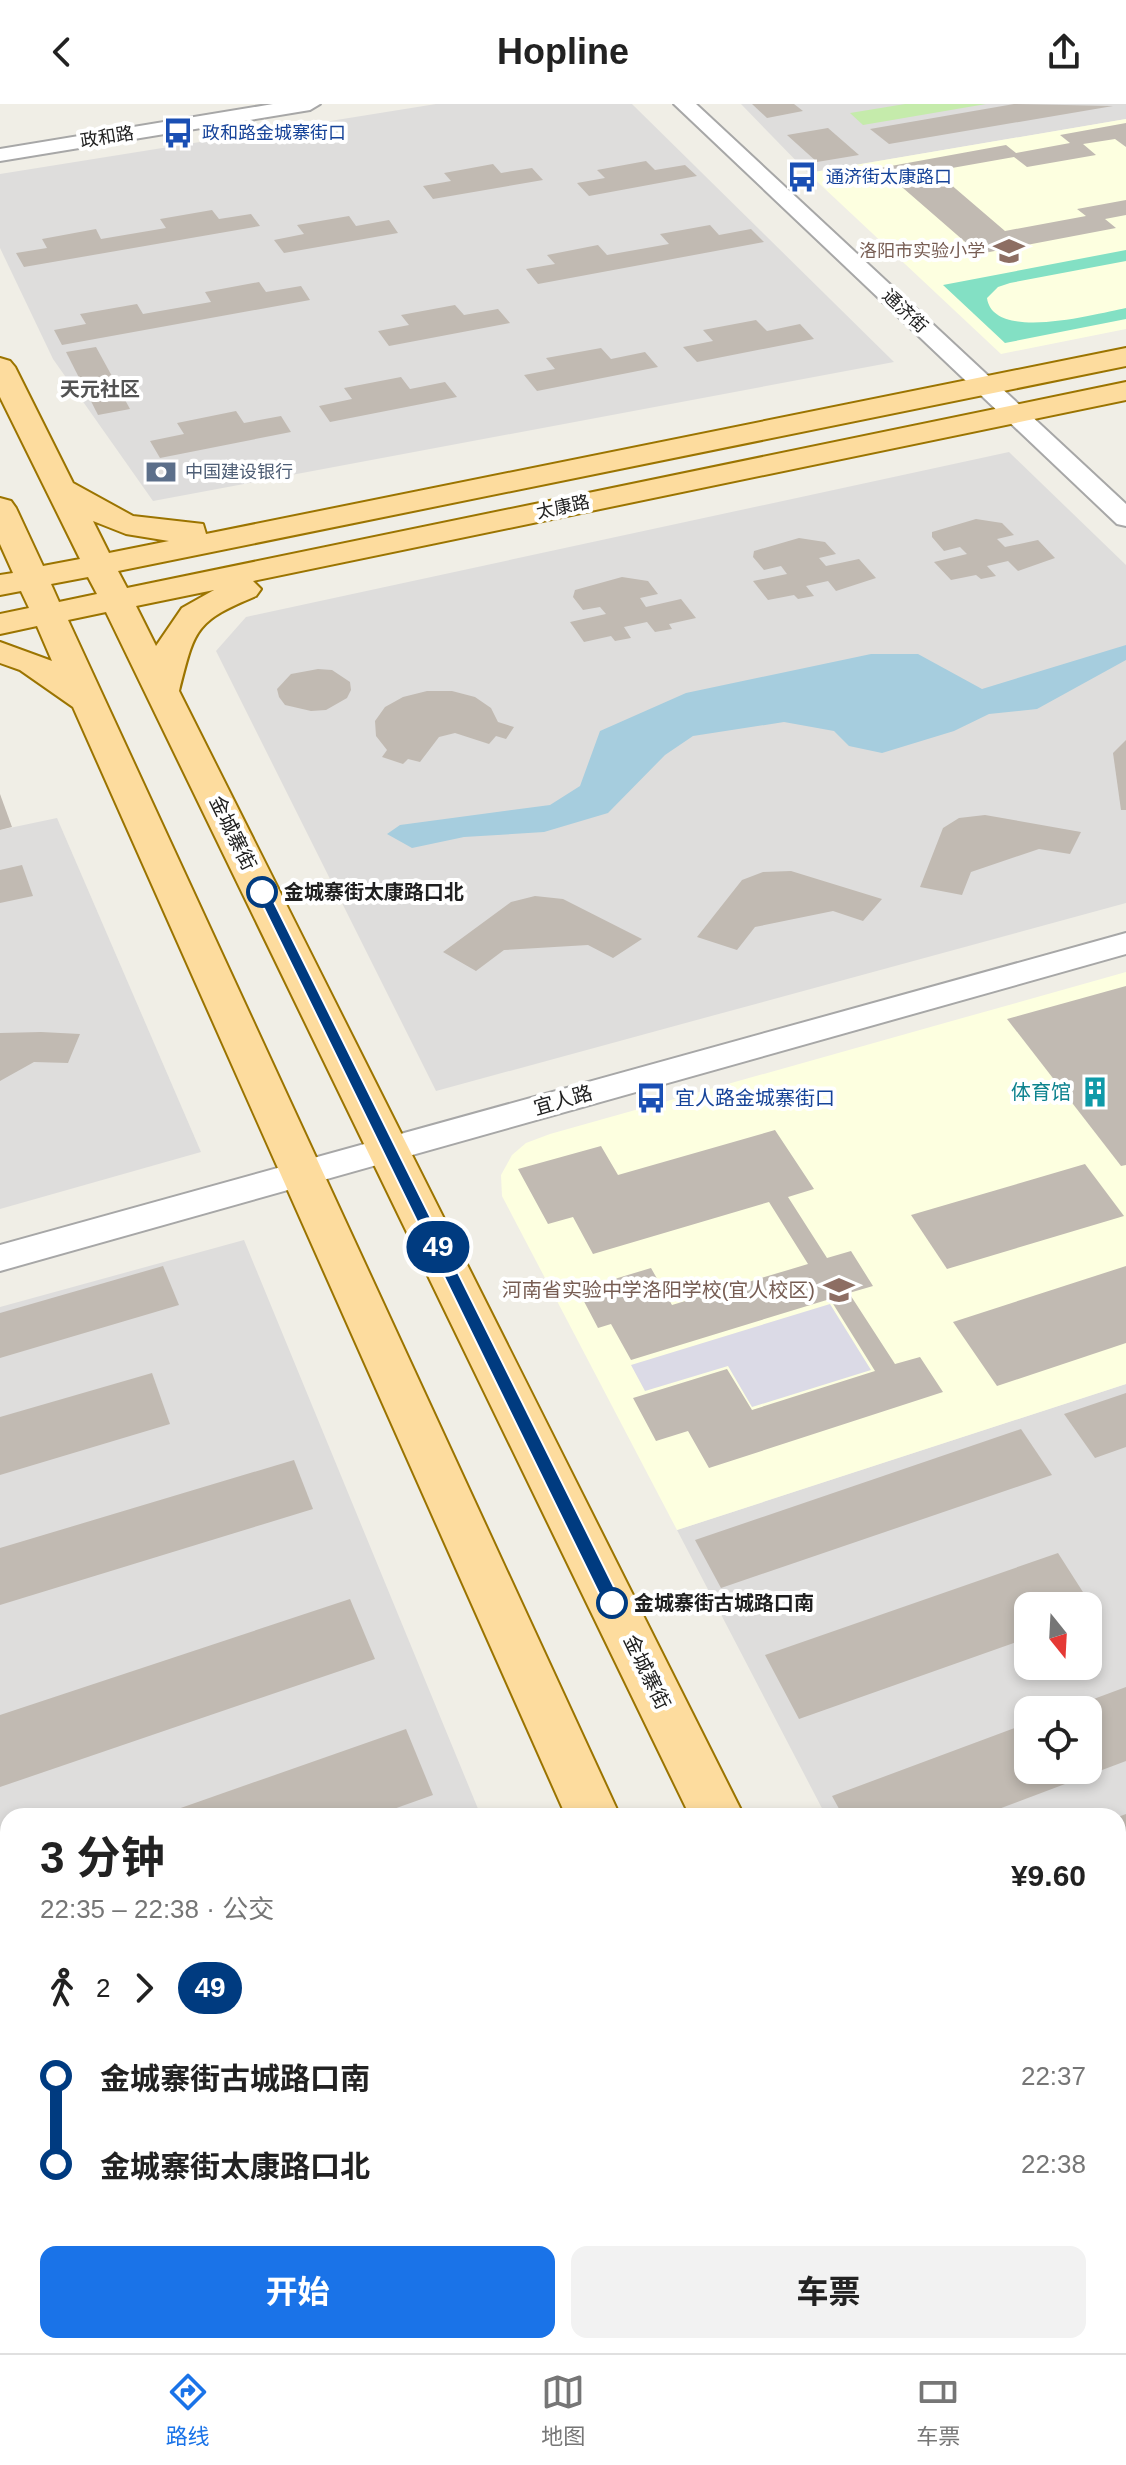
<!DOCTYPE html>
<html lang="zh">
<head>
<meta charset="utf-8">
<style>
	:root { --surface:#fff; --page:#f2f2f2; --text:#222; --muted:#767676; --line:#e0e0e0; --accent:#1a73e8 }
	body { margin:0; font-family:Helvetica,"Noto Sans SC",sans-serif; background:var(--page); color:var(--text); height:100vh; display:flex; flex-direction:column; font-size:30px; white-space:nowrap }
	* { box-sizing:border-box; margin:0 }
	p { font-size:26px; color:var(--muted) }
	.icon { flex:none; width:44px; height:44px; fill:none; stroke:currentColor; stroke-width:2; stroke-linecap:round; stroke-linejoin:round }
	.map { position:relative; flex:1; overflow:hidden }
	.panel { position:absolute; left:0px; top:1704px; width:1126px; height:546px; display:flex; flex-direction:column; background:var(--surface); border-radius:24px 24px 0 0; box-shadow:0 4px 12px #0003 }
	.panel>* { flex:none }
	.badge { padding:0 16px; border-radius:26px; font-size:28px; line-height:52px }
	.needle { width:52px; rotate:162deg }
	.controls { position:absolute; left:1014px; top:1488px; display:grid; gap:16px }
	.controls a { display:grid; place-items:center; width:88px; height:88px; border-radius:16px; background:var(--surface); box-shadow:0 4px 12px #0003; font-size:40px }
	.map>.badge { position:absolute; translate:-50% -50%; box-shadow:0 0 0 4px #fff }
	.legs { display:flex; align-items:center; gap:12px; height:88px; padding:0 40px; font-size:26px }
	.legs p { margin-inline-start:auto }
	.headline { display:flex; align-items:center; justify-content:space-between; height:136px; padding:0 40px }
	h1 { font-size:44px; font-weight:700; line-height:60px }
	.button { display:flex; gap:16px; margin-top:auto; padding:16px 40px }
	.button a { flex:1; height:92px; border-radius:16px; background:var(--accent); color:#fff; font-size:32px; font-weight:700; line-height:92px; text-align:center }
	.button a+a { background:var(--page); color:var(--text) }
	ul { padding:0 40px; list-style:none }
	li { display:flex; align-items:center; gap:28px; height:88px; font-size:30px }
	li i { display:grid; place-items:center; width:12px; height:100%; margin:0 10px; background:currentColor }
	li i::after { content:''; width:20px; height:20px; margin:-10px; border:6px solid; border-radius:50%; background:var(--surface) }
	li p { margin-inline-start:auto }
	li:first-child i { background:linear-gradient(#0000 50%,currentColor 0) }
	li:last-child i { background:linear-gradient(currentColor 50%,#0000 0) }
	header { display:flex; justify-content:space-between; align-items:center; height:104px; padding:0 40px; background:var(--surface); font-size:36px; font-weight:700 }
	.tabs { display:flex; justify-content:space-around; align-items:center; height:112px; border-top:2px solid var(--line); background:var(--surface); font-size:22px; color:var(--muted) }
	.tabs a { display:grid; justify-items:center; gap:4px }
	.tabs .current { color:var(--accent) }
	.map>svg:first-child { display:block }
	.residential { fill:#dedddc; fill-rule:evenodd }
	.commercial { fill:#f1d8d5 }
	.education { fill:#fdffe0 }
	.grass { fill:#c5ebab }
	.pitch { fill:#83e0c4 }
	.plaza { fill:#dbdae6 }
	.water { fill:#a6cdde }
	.building { fill:#c1bab2 }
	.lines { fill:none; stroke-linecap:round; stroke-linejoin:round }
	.minor-casing { stroke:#a7a7a7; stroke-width:4 }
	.major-casing { stroke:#9b7400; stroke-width:4 }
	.minor { fill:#fff; fill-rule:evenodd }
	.major { fill:#fddc9e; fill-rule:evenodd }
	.line-1 { fill:#003b80; stroke:#fff; stroke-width:2 }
	.stop-1-dot { fill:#fff; stroke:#003b80; stroke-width:4 }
	.labels { text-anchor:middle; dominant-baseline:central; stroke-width:8; stroke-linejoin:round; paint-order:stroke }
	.far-transit-label { font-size:18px; fill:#164399; stroke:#fff; text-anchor:start }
	.far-street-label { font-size:18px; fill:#202020; stroke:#fff }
	.far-education-label { font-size:18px; fill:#785e54; stroke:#fff; text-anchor:end }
	.far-service-label { font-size:18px; fill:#4e5e75; stroke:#fff; text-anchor:start }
	.far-quarter-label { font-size:20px; font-weight:bold; fill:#535353; stroke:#fff }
	.street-label { font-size:20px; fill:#202020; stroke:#fff }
	.stop-label { font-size:20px; font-weight:bold; fill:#202020; stroke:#fff; text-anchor:start }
	.culture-label { font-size:20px; fill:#0d838f; stroke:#fff; text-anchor:end }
	.transit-label { font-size:20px; fill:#164399; stroke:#fff; text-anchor:start }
	.education-label { font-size:20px; fill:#785e54; stroke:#fff; text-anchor:end }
</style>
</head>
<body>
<header><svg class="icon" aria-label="back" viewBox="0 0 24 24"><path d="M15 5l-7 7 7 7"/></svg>Hopline<svg class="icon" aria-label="share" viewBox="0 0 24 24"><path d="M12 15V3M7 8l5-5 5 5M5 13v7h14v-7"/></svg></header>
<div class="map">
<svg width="1126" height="2249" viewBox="0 0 1126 2249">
	<rect width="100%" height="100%" fill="#f0eee6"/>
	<!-- residential -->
	<g class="residential">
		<polygon points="436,0 632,0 894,258 153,397 53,255 0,144 0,70"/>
		<polygon points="741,0 1126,0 1126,15 808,69"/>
		<polygon points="1009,348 1126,461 1126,799 436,987 216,547 246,513"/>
		<polygon points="57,714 201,1048 0,1105 0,726"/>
		<polygon points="244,1136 481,1712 8,1712 8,2242 699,2242 702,2249 0,2249 0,1203"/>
		<path d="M1126,1280V1855L1118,1858V1712H826L677,1426ZM1028,1502H1088V1562H1028ZM1028,1606H1088V1666H1028Z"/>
	</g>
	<!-- commercial -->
	<polygon class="commercial" points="1126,1855 1126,2249 1124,2249 1118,2237 1118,1858"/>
	<!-- education -->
	<g class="education">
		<polygon points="1126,15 1126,225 1001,250 808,69"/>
		<polygon points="1126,868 1126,1280 677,1426 502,1092 501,1071 512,1051 526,1039 550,1030"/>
	</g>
	<!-- grass -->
	<polygon class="grass" points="905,0 986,0 863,21 850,9"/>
	<!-- pitch -->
	<path class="pitch" d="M1126,146V157L1010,179L998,183L987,194C993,239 1099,209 1126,204V215L1005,239L943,181Z"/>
	<!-- plaza -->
	<polygon class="plaza" points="830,1200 871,1266 752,1303 728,1262 645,1287 631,1261"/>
	<!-- water -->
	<polygon class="water" points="1126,541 1126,556 1037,605 989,610 954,627 882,649 849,642 834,627 784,618 693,632 665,651 608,709 544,728 464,733 412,744 387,730 400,721 550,701 580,682 600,627 686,589 871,550 918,550 982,585"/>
	<!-- building -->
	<g class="building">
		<polygon points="752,0 794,0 803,7 767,14"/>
		<polygon points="1014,0 1113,2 889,40 870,25"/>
		<polygon points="1126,19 1126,43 1115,35 1083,40 1096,51 1027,63 1014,53 935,67 1005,127 1086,112 1077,105 1126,96 1126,111 1105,115 1116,124 979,150 880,64 1006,41 1016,49 1070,39 1060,31"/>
		<polygon points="828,24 859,51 817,58 787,31"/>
		<polygon points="646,57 655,66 685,61 697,72 589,92 577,79 605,74 597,66"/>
		<polygon points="493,60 501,69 532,64 543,76 433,95 423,82 451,77 444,69"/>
		<polygon points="212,106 219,115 251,110 260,122 24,163 16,149 47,144 42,135 96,125 101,135 166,124 160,115"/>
		<polygon points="349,112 356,122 389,116 398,129 284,149 274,136 304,130 297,121"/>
		<polygon points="710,121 719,131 751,125 764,138 538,180 526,165 555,160 547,151 598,141 607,151 669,140 660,130"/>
		<polygon points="259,178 266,188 301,182 310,196 62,241 54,226 86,220 80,210 137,200 143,210 211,198 205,188"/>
		<polygon points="455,201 464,211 498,205 510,219 389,242 378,227 409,221 401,211"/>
		<polygon points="756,216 767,227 800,220 814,235 697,258 683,243 713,237 703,226"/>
		<polygon points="96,243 130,305 98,311 66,248"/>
		<polygon points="601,244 611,255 645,248 658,263 537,287 524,271 555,265 546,254"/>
		<polygon points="401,273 410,285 445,278 457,293 330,318 319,302 352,295 344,284"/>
		<polygon points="236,307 244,319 281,312 291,328 160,354 150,337 184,330 177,319"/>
		<polygon points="976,415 1002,419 1014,431 997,435 1005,443 1038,436 1055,454 1018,467 1008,457 987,462 996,472 981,475 976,471 951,476 934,458 967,450 960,443 944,447 932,433 932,428"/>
		<polygon points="799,434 825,438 836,450 819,454 826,462 859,455 876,474 836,487 828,477 806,482 814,492 798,495 794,491 768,496 753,477 787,470 781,462 764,466 753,453 754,447"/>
		<polygon points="622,473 648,477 658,490 640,494 646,503 681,495 696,514 669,520 672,525 655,528 647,518 624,523 631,534 615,537 611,532 584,538 570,518 606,510 600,503 583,506 573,493 575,486"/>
		<polygon points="318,565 332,566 350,578 351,586 347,594 326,606 311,607 285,601 279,593 277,585 291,570"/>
		<polygon points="427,587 452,587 475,593 491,604 498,618 514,623 506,635 496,632 489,640 455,629 439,633 420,658 408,655 403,660 382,653 387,646 376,632 375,617 385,603 403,593"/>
		<polygon points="1126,636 1126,706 1121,706 1113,649"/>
		<polygon points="0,690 12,723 0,726"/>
		<polygon points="985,711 1081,728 1070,750 1039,745 971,768 962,791 920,783 943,724 959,714"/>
		<polygon points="22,761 33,792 0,799 0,766"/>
		<polygon points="791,767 882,795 863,817 833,807 755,823 737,846 697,833 742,776 763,768"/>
		<polygon points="535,792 563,795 642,835 613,854 588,841 504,846 476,867 443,848 511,798"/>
		<polygon points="1126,882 1126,1061 1121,1062 1007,915"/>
		<polygon points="41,928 80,930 68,959 34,958 0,977 0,929"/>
		<polygon points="775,1026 814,1085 788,1093 827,1154 851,1147 873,1182 849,1189 895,1260 920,1253 943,1288 709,1364 688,1327 656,1337 633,1294 727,1265 752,1306 875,1267 830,1195 631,1256 611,1220 598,1224 578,1186 651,1164 672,1201 808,1160 769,1098 593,1150 573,1113 548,1120 518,1065 601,1042 618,1071"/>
		<polygon points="1085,1060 1124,1112 947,1165 911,1111"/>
		<polygon points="163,1162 179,1201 0,1254 0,1209"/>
		<polygon points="1126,1162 1126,1239 997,1282 953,1218"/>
		<polygon points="152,1269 170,1320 0,1371 0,1313"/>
		<polygon points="1126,1289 1126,1343 1095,1354 1064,1310"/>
		<polygon points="1021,1325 1052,1371 721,1484 695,1436"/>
		<polygon points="294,1356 313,1405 0,1501 0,1444"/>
		<polygon points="1058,1449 1097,1510 1088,1513 1088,1502 1028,1502 1028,1534 799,1615 765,1551"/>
		<polygon points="350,1495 375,1555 0,1683 0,1611"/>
		<polygon points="1126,1583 1126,1657 980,1712 843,1712 832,1692 1028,1619 1028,1666 1088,1666 1088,1606 1064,1606"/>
		<polygon points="406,1625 433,1691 374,1712 158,1712"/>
		<polygon points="1126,1710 1126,1834 1118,1837 1118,1713"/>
		<polygon points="8,1764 8,1842 0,1845 0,1766"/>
		<polygon points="8,1941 8,2028 0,2031 0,1944"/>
		<polygon points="8,2121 8,2217 0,2220 0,2124"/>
		<polygon points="245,2242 504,2242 487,2249 228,2249"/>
	</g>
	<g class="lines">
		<!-- minor casing -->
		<g class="minor-casing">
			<g id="minor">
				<polygon points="273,0 320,0 310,6 0,57 0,45"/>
				<polygon points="674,0 696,0 1126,400 1126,422 1117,420"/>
				<polygon points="1126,829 1126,850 0,1167 0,1141"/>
			</g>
		</g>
		<!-- major casing -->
		<g class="major-casing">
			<g id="major">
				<path d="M1126,244V262L118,467L127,484L1126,278V296L253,477L261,485L256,492C194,518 195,525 179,587L744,1712H690L106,508L68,516L620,1712H566L73,603L20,566L0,559V538L52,557L37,522L0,530V510L29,504L21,487L0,491V471L13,469L0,440V394L11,397L16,404L43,462L80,455L0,293V254L10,257L15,263L73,379L133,412L203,420L206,430ZM93,417L126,430L169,437L109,449ZM88,473L97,490L59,498L51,480ZM214,486L182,504L156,542L136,502Z"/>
				<polygon points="800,2242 864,2242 867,2249 803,2249"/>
				<polygon points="944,2242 1009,2242 1012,2249 947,2249"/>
			</g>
		</g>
		<!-- minor -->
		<use href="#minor" class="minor"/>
		<!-- major -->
		<use href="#major" class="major"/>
	</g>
	<!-- line-1 -->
	<polygon class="line-1" points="262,784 269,788 619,1493 619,1504 606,1504 256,788"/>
	<!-- icons -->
	<defs>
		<g id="bus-bare" transform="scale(2.4)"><path d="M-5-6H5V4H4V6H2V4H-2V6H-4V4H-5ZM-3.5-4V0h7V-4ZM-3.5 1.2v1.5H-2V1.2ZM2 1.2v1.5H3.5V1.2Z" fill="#1a4fb4" stroke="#fff" stroke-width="2.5" paint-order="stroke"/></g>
		<g id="school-bare" transform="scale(2.4)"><path d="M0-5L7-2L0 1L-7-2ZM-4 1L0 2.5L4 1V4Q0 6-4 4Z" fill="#8d6e63" stroke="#fff" stroke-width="2.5" paint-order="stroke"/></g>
		<g id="bank-bare" transform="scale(2.4)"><path d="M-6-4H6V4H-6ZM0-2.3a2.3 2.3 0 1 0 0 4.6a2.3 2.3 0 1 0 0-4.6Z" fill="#5c6f8a" stroke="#fff" stroke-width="2.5" paint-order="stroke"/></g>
		<g id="building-bare" transform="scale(2.4)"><path d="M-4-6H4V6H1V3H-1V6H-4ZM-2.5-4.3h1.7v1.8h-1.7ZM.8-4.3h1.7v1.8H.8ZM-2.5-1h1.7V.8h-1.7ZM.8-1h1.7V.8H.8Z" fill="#0f9aa8" stroke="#fff" stroke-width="2.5" paint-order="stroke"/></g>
	</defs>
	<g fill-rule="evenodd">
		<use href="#bus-bare" x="178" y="29"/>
		<use href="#bus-bare" x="802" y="73"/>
		<use href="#school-bare" x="1009" y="147"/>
		<use href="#bank-bare" x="161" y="368"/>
		<use href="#building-bare" x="1095" y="988"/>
		<use href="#bus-bare" x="651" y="994"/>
		<use href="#school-bare" x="839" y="1186"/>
	</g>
	<!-- markers -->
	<g class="stop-1-dot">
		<circle cx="262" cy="788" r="14"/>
		<circle cx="612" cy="1499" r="14"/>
	</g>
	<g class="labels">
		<!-- far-transit labels -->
		<g class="far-transit-label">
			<text x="202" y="29">政和路金城寨街口</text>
			<text x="826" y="73">通济街太康路口</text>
		</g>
		<!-- far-street labels -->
		<g class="far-street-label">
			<text transform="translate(107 33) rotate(-9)">政和路</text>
			<text transform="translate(905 207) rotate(43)">通济街</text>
			<text transform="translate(563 403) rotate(-12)">太康路</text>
		</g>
		<!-- far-education labels -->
		<g class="far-education-label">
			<text x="985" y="147">洛阳市实验小学</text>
		</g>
		<!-- far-service labels -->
		<g class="far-service-label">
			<text x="185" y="368">中国建设银行</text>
		</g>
		<!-- far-quarter labels -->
		<g class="far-quarter-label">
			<text x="100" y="285">天元社区</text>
		</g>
		<!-- street labels -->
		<g class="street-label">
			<text transform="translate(233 729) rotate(64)">金城寨街</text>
			<text transform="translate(563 996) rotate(-16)">宜人路</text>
			<text transform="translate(647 1568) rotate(64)">金城寨街</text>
		</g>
		<!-- stop labels -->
		<g class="stop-label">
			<text x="284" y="788">金城寨街太康路口北</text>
			<text x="634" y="1499">金城寨街古城路口南</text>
		</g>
		<!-- culture labels -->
		<g class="culture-label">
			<text x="1071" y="988">体育馆</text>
		</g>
		<!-- transit labels -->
		<g class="transit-label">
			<text x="675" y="994">宜人路金城寨街口</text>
		</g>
		<!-- education labels -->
		<g class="education-label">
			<text x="815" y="1186">河南省实验中学洛阳学校(宜人校区)</text>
		</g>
	</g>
</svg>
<div class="controls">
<a><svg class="needle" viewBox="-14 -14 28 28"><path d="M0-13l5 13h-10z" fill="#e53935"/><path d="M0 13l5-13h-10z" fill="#767676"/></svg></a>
<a><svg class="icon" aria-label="locate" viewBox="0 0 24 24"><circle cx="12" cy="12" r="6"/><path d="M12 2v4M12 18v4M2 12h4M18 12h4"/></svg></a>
</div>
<b class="badge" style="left:438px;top:1143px;background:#003b80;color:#fff">49</b>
<section class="panel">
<div class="headline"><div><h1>3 分钟</h1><p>22:35 – 22:38 · 公交</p></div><b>¥9.60</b></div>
<div class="legs"><svg class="icon" aria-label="walk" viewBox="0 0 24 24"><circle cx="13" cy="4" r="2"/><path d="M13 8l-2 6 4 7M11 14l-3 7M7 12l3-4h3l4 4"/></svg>2<svg class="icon" aria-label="forward" viewBox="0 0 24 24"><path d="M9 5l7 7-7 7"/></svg><b class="badge" style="background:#003b80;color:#fff">49</b></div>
<ul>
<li><i style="color:#003b80"></i><b>金城寨街古城路口南</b><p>22:37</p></li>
<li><i style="color:#003b80"></i><b>金城寨街太康路口北</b><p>22:38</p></li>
</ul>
<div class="button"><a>开始</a><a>车票</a></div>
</section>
</div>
<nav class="tabs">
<a class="current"><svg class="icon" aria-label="directions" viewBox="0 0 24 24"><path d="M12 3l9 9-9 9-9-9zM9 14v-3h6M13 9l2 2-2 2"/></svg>路线</a>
<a><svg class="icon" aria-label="map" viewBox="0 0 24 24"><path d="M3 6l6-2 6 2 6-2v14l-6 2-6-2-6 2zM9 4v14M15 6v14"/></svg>地图</a>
<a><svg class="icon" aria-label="tickets" viewBox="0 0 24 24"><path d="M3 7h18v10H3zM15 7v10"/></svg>车票</a>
</nav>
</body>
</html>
